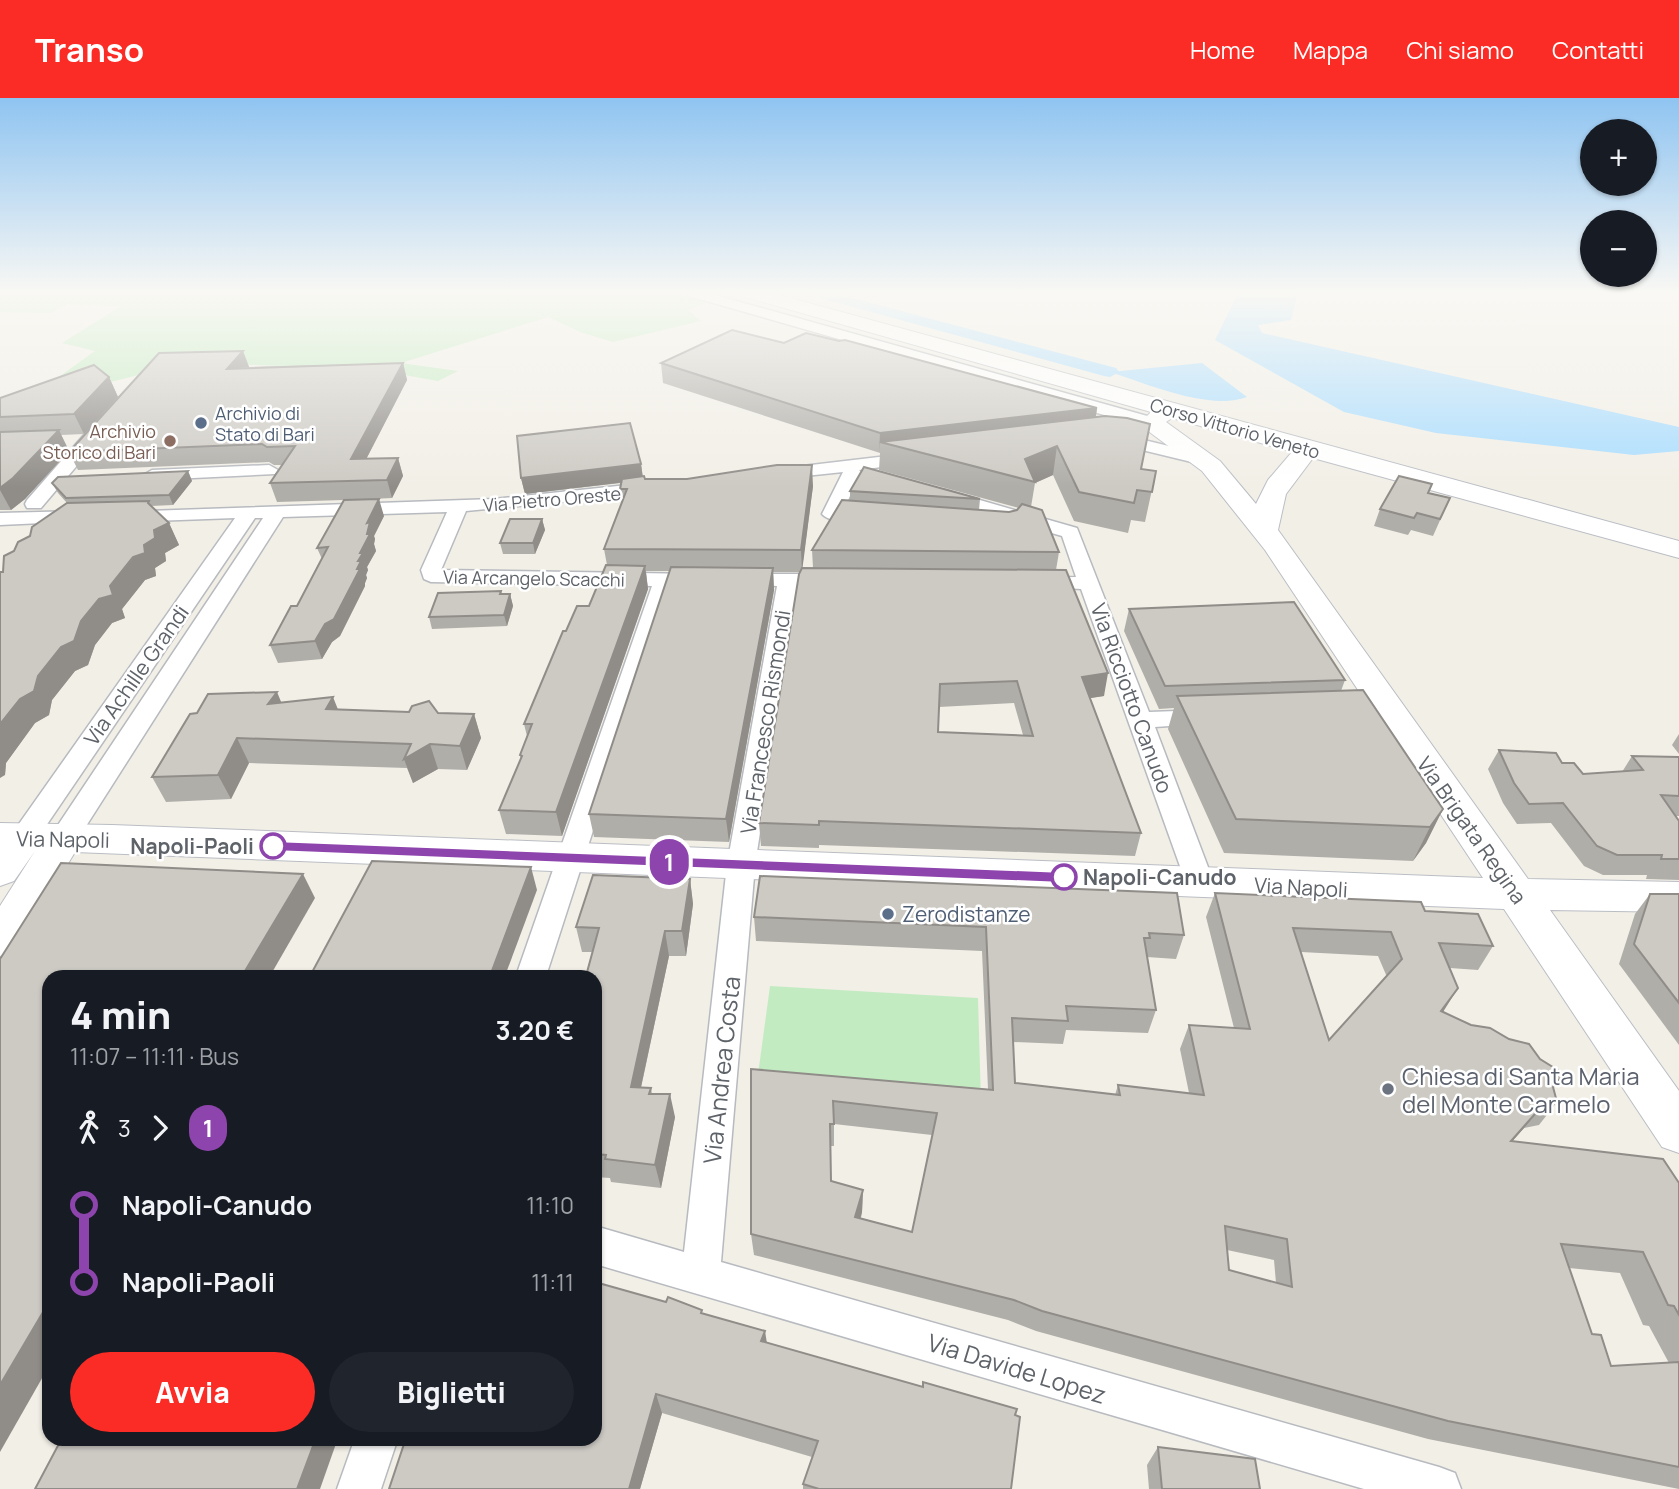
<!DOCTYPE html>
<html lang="it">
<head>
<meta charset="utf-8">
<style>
	:root { --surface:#171b24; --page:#20242c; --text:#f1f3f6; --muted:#9ea1a6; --accent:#fa2c25 }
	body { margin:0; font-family:Manrope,sans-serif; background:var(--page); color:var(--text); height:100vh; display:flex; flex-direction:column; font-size:26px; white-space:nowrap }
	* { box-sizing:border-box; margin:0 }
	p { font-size:23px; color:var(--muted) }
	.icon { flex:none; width:38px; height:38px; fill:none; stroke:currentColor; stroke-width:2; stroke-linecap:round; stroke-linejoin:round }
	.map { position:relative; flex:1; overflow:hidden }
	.side { position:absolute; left:42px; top:872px; width:560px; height:476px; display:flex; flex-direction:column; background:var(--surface); border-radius:21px; box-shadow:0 2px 5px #0004 }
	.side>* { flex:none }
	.badge { padding:0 14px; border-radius:23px; font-size:24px; line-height:46px }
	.fabs { position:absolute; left:1580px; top:21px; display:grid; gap:14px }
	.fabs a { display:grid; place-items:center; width:77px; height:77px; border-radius:50%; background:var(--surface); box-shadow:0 2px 5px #0004; font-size:35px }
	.map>.badge { position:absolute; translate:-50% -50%; box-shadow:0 0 0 4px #fff }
	.legs { display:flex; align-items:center; gap:10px; height:77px; padding:0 28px; font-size:23px }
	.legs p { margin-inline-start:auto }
	.headline { display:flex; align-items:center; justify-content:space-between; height:119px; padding:0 28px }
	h1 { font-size:38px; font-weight:800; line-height:52px }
	.primary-button { display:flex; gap:14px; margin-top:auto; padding:14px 28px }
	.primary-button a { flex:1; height:80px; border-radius:42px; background:var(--accent); color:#fff; font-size:28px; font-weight:800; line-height:80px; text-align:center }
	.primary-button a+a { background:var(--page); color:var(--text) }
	ul { padding:0 28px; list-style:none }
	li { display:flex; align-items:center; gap:24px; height:77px; font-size:26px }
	li i { display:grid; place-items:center; width:10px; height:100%; margin:0 9px; background:currentColor }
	li i::after { content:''; width:18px; height:18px; margin:-9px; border:5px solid; border-radius:50%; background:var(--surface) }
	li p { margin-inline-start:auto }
	li:first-child i { background:linear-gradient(#0000 50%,currentColor 0) }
	li:last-child i { background:linear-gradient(currentColor 50%,#0000 0) }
	header { display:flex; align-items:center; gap:42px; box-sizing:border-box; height:98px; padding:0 35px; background:var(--accent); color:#fff }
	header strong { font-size:33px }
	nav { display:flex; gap:38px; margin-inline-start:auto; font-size:24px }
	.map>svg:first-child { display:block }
	.green { fill:#c3ebc2 }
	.water { fill:#adf }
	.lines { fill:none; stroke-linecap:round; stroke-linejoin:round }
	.canal { fill:#adf; fill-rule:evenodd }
	.street-casing { stroke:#b7babf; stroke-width:3 }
	.secondary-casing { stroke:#babec4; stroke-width:2 }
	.street { fill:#fff; fill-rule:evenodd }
	.secondary { fill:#fff; fill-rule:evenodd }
	.wall { fill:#b0aea9; fill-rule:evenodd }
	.shaded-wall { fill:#908d89 }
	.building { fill:#cdcac4; stroke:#908d89; stroke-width:2; fill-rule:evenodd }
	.line-1 { fill:#8e44ad; stroke:#fff; stroke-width:2 }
	.service-dot { fill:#5c6f8a; stroke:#fff; stroke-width:2.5 }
	.education-dot { fill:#8d6e63; stroke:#fff; stroke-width:2.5 }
	.stop-1-dot { fill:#fff; stroke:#8e44ad; stroke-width:3.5 }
	.worship-dot { fill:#6b7280; stroke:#fff; stroke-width:2.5 }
	.labels { text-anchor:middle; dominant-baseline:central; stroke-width:5; stroke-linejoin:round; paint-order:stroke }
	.far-service-label { font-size:18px; fill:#4e5e75; stroke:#fff; text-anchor:start }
	.far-street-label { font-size:18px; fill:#5e6369; stroke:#fff }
	.far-education-label { font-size:18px; fill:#785e54; stroke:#fff; text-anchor:end }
	.street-label { font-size:21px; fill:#5e6369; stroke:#fff }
	.stop-label { font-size:21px; font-weight:bold; fill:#5e6369; stroke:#fff; text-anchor:end }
	.service-label { font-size:21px; fill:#4e5e75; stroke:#fff; text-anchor:start }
	.near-street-label { font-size:24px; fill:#5e6369; stroke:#fff }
	.near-worship-label { font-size:24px; fill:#5b616d; stroke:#fff; text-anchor:start }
</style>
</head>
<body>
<header>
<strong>Transo</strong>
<nav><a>Home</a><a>Mappa</a><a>Chi siamo</a><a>Contatti</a></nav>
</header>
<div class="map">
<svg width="1679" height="1391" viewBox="0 0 1679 1391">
	<rect width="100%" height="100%" fill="#f2efe7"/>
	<!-- green -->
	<g class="green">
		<polygon points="0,195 674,195 707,204 688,212 701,223 613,244 580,234 548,219 401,265 458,273 438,283 393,275 317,269 187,265 86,290 78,279 60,278 95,253 62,245 121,208 67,206 51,215 0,214"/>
		<polygon points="770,888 978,900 981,1004 756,991"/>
	</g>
	<!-- water -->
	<g class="water">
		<polygon points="1238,195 1298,195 1291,222 1258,227 1262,235 1679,329 1679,353 1634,357 1436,335 1344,314 1215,242"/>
		<path d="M1202,265L1247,299C1209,313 1148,286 1110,274Z"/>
	</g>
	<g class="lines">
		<!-- canal -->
		<polygon class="canal" points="810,195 834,195 1116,270 1119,274 1110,279 1104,278 813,198"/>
		<!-- street casing -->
		<g class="street-casing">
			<g id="street">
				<polygon points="687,195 708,195 1158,321 1160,325 1152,330 1146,329 689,198"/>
				<polygon points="96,329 104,334 102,338 41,410 27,410 25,406 27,402 90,330"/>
				<polygon points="1111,334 1210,358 1213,362 1204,367 1105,343 1102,339 1105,335"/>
				<path d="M913,355L922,360L919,364L859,372L861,374L844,411L874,414L877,418C868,428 831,426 822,416L843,374L777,381L768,376L777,371Z"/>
				<polygon points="269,367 278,372 275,376 152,382 143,377 152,372"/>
				<polygon points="656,384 663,386 665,390 663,394 466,413 441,472 700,476 707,478 710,482 707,486 672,488 546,878 516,878 652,488 431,484 424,481 421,472 447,414 283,419 74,747 64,750 54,747 50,740 54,733 263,420 255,420 33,747 23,750 13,747 9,740 235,420 125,424 118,422 115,418 118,414 494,401"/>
				<polygon points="945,392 1077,430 1149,614 1205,612 1214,615 1217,620 1214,625 1155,629 1214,785 1210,792 1200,796 1190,792 1186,785 1081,491 1029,488 1026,484 1029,480 1076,479 1062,438 938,402 936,398 938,394"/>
				<polygon points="79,413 86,415 89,419 86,423 0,427 0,415"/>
				<polygon points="739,476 833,476 840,478 843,482 840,486 798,488 755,767 721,1164 1439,1369 1455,1375 1461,1391 1364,1391 595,1166 595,1128 684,1154 727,767 777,488 732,486 729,482 732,478"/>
				<polygon points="355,1340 398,1340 381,1391 337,1391"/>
			</g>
		</g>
		<!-- secondary casing -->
		<g class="secondary-casing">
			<path id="secondary" d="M743,195H772L1679,443V460L1313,360L1286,396L1278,432L1528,781L1679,784V814L1550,812L1679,993V1055L1662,1049L1504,811L75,754L15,854L0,858V808L35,753L14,783L0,788V725L112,727L1483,780L1265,452L1202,373L1144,330L1140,325L1151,314L745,199ZM1172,320L1292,354L1268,382L1256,406L1220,363L1166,324Z"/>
		</g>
		<!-- street -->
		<use href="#street" class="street"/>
		<!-- secondary -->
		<use href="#secondary" class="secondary"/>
	</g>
	<!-- wall -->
	<g class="wall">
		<path d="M784,245L1097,310L1096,319L1141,371L1156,373L1145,424L1131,422L1128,435L1074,423L1053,377L1035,385L1031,409L1059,454L1056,472L1104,598L1090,600L1141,735L1135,758L819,747V750L761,748L759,725L800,474H773L774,492L729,744L594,739L589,716L670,473H646L648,491L562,738L506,736L499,712L521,661L520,657L527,638L524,626L566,533L589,508L607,467L604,451L622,405L620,391L621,385L525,396L521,380L641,366L643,379L645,381L813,388L802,470H813L812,452L850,403V393L980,401L979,412L1009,414L1017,412L1019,410L879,372L880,355L663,285L661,265ZM1014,605L1023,637L938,634L939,609Z"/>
		<polygon points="243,253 249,269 403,265 407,282 366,361 398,360 403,378 392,400 351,402 384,418 374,438 375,441 374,446 376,453 367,469 368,472 366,477 367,480 365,485 365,488 340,538 332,544 322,561 278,565 270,547 297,508 322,461 317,450 344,402 277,404 270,385 283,367 274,367 269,364 78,372 69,354"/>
		<polygon points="109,279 118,299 84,336 61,337 69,353 25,401 11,412 0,412 0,300"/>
		<polygon points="188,373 192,383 173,407 151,408 169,425 179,447 165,455 166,463 155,470 156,478 145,482 122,511 125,520 112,525 95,547 88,567 75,573 52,602 49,617 35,625 6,665 5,677 3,474 14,453 67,405 58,395 52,385"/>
		<polygon points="1429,395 1450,400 1433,438 1411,432 1408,437 1374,428 1380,411"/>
		<polygon points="542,421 545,432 535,456 503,456 500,445"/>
		<polygon points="501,493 502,496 510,496 513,508 507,528 432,531 429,519"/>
		<polygon points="1129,511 1345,582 1341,593 1443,711 1426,745 1413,763 1224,755 1168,631 1174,610 1159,611 1124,533"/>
		<polygon points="282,604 338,612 474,616 481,640 467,672 438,671 413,685 407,670 249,665 231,701 166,704 152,679"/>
		<polygon points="1679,636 1679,656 1672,647"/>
		<polygon points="1499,652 1562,665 1583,676 1622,674 1632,658 1679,659 1679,718 1675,718 1679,723 1679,782 1646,781 1647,777 1603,777 1584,768 1551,725 1517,726 1503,705 1488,671"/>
		<path d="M760,778L1184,837L1176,861L1147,859L1156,912L1148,935L1066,932L1063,946L1013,944L1015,985L1115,997L1118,987L1189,995L1180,951L1189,927L1234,930L1206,819L1215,795L1425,813L1493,848L1478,872L1450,870L1443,914L1553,989L1557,1004L1539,1027L1524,1030L1512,1043L1679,1085V1391L1428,1341L1036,1233L1008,1222L754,1157L751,1136V971L988,991L982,853L756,843L754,819ZM1301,854L1378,858L1387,879L1329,942ZM834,1026L932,1037L912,1134L861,1120L862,1114L863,1092L831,1083L830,1048H834ZM1227,1152L1274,1162L1276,1185L1229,1172ZM1569,1170L1620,1175L1643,1227L1649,1228L1669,1265L1611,1268L1592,1236Z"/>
		<polygon points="690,781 693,806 686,858 669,858 641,990 651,990 652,996 675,1019 661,1090 611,1084 610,1080 595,1079 595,878 593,854 582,854 576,829"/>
		<polygon points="1650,796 1679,796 1679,947 1619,866 1635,816"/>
		<polygon points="703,1215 767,1245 1015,1317 1011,1391 803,1391 803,1386 812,1359 662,1315 640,1391 389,1391"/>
		<polygon points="1158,1349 1260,1391 1149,1391 1147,1367"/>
	</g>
	<!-- shaded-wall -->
	<g class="shaded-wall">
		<polygon points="243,253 249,269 227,271"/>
		<polygon points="403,265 407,282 357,379 351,361"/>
		<polygon points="109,279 118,299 84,336 74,316"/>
		<polygon points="1097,310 1094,330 880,344 879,356 880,335"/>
		<polygon points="59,332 69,353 25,401 11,412 0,392 0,390"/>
		<polygon points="1057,348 1053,377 1035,385 1025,361"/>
		<polygon points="398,360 403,378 392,400 387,382"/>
		<polygon points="641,366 643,382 525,396 521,380"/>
		<polygon points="812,367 813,388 802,474 801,452"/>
		<polygon points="188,373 192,383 173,407 169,397"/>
		<polygon points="379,401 384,418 374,438 375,441 374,446 376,453 367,469 368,472 366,477 367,480 365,485 365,488 340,538 332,544 322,561 315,543 357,471 360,455 367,436 367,425"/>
		<polygon points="542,421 545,432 535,456 533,445"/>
		<polygon points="169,425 179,447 165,455 166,463 155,470 156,478 145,482 122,511 125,520 112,525 95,547 88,567 75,573 52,602 49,617 35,625 6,665 5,677 0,680 0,626 81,523 144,447 154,432"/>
		<polygon points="645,468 648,491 562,738 556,714"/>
		<polygon points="773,470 774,492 729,744 726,721"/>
		<polygon points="510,496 513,508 507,528 504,517"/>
		<polygon points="1108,575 1104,598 1078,602 1082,579"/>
		<polygon points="277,594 287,618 268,606"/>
		<polygon points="333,599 343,624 326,611"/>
		<polygon points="474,616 481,640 467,672 460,648"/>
		<polygon points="237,640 249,665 231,701 218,677"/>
		<polygon points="430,646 438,671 413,685 404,661"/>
		<polygon points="1443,711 1426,745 1413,763 1430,729"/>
		<polygon points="531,769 537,792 505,878 490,878"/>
		<polygon points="303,776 315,800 270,878 242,878"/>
		<polygon points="690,781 693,806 686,858 682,833"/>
		<polygon points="665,833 669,858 636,1012 631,989"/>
		<polygon points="1458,890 1443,914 1441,913"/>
		<polygon points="670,996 675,1019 661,1090 655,1067"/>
		<polygon points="1542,1008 1524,1030 1493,1065 1511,1043"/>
		<polygon points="863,1092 862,1114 855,1140 855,1119"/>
		<polygon points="49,1204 49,1268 0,1354 0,1287"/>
		<polygon points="765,1233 768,1252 761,1243"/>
		<polygon points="656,1296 662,1315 640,1391 629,1391"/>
		<polygon points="316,1340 338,1340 320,1391 297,1391"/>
	</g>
	<!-- building -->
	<g class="building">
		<polygon points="732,232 784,245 806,235 839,243 845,242 1097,310 880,335 661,265"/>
		<polygon points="243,253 227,271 403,265 351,361 398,360 387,382 270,385 295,348 267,349 262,346 69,354 159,255"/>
		<polygon points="94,267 109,279 74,316 0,319 0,300"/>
		<polygon points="1105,318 1127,320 1150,326 1141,371 1156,373 1152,394 1137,392 1134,405 1079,394 1057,348 1025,361 1035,384 880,344"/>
		<polygon points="630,325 641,366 521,380 517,338"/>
		<polygon points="59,332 13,380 0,390 0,334"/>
		<polygon points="777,367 812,367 801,452 604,451 627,391 620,391 622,381 644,378 645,381 687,381"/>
		<polygon points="864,369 980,401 850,393"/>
		<polygon points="188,373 169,397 66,400 52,385 58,379"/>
		<polygon points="1399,378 1432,386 1428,395 1450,400 1440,421 1417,415 1414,420 1380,411"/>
		<polygon points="379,401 367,425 370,424 367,436 370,436 360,455 363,455 358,463 361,463 357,471 360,471 334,521 325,526 315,543 270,547 291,508 297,508 328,449 317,450 344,402"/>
		<polygon points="842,402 1009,414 1017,412 1022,406 1042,412 1059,454 812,452"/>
		<polygon points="149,403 148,405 169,425 154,432 155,440 144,447 145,455 133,459 110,488 113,497 99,501 81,523 74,543 61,549 38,578 34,593 20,601 0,626 0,474 3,474 4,458 14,453 18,444 30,438 32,429 67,405"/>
		<polygon points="510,421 542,421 533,445 500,445"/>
		<polygon points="606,467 645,468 556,714 499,712 522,658 520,657 532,626 524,626 563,533 566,533 577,508 589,508"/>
		<polygon points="671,469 773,470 726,721 589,716"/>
		<path d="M802,470L1066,472L1108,575L1082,579L1141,735L819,723V727L759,725L799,476ZM1017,583L1033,638L938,634L940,586Z"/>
		<polygon points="501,493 500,496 510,496 504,517 429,519 438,495"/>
		<polygon points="1294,504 1345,582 1165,588 1129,511"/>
		<polygon points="1363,592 1443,711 1430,729 1236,721 1177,598"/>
		<polygon points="277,594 268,606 333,599 326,611 409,614 412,608 429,603 438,615 474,616 460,648 430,646 404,661 411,646 237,640 218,677 152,679 190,616 197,615 208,596"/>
		<polygon points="1499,652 1556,655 1562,665 1574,665 1583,676 1643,672 1632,658 1679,659 1679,698 1661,697 1679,723 1679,761 1661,761 1662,757 1617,757 1597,748 1563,705 1529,706 1514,685"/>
		<polygon points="372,763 531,769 490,878 310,878"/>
		<polygon points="61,765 303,776 242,878 49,878 49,1204 0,1287 0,861"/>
		<polygon points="593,777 690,781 682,833 665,833 631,989 651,990 649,996 670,996 655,1067 605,1061 606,1057 595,1056 595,878 586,878 599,830 576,829"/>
		<path d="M760,778L1177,795L1184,837L1149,835L1150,840H1144L1156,912L1066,908L1068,923L1012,920L1015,985L1120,997L1118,987L1204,997L1189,927L1250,931L1215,795L1421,804L1425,813L1478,816L1493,848L1439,845L1458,890L1441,913L1471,927L1490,930L1509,941L1529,946L1540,961L1564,976L1553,989L1557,1004L1542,1008L1511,1043L1663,1061L1679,1085V1217L1674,1208L1668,1207L1643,1154L1561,1146L1592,1236L1601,1237L1611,1268L1679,1264V1369L1448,1323L1042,1213L1014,1202L751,1136V971L993,992L986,829L754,819ZM1293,830L1391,834L1402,861L1329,942ZM833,1003L937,1015L912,1134L855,1119L863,1092L831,1083L830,1026H834ZM1225,1128L1287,1141L1292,1189L1229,1172Z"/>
		<polygon points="1650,796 1679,796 1679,905 1634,846"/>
		<polygon points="595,1184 666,1204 668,1199 702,1212 701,1215 765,1233 761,1243 923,1289 923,1284 1017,1311 1015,1317 1020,1319 1011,1391 819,1391 803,1386 818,1343 656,1296 629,1391 389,1391 406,1340 595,1340"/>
		<polygon points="62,1340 316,1340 297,1391 35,1391"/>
		<polygon points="1158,1349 1255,1361 1260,1391 1162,1391"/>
	</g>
	<!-- sky -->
	<linearGradient id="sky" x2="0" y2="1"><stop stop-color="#8fc4f1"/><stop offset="0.5" stop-color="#f9f8f4"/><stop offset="1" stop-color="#f9f8f4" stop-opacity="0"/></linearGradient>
	<rect width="1679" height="389" fill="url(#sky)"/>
	<!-- line-1 -->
	<polygon class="line-1" points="273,743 1064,774 1071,779 1064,785 273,753 266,748"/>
	<!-- markers -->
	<g class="service-dot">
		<circle cx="201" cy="325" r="7"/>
		<circle cx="888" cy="816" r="7"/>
	</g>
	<circle class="education-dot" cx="170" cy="343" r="7"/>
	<g class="stop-1-dot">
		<circle cx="273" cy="748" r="12"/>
		<circle cx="1064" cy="779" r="12"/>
	</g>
	<circle class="worship-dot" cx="1388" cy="991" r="7"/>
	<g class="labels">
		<!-- far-service labels -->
		<g class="far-service-label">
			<text x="215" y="315">Archivio di<tspan x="215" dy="21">Stato di Bari</tspan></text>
		</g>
		<!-- far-street labels -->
		<g class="far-street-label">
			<text transform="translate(1235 330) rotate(16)">Corso Vittorio Veneto</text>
			<text transform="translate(552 401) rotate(-5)">Via Pietro Oreste</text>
			<text transform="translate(534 480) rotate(1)">Via Arcangelo Scacchi</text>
		</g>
		<!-- far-education labels -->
		<g class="far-education-label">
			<text x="156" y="333">Archivio<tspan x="156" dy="21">Storico di Bari</tspan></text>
		</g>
		<!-- street labels -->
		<g class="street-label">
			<text transform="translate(136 577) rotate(-55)">Via Achille Grandi</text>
			<text transform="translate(1132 600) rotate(70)">Via Ricciotto Canudo</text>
			<text transform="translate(765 624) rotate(-81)">Via Francesco Rismondi</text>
			<text transform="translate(1472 732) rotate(55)">Via Brigata Regina</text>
			<text transform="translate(63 741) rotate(1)">Via Napoli</text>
			<text transform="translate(1301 789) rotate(3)">Via Napoli</text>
		</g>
		<!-- stop labels -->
		<g class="stop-label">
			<text x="254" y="748">Napoli-Paoli</text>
			<text x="1083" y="779" text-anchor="start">Napoli-Canudo</text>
		</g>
		<!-- service labels -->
		<g class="service-label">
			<text x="902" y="816">Zerodistanze</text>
		</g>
		<!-- near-street labels -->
		<g class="near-street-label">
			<text transform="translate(721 972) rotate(-84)">Via Andrea Costa</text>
			<text transform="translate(1017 1270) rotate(17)">Via Davide Lopez</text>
		</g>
		<!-- near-worship labels -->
		<g class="near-worship-label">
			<text x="1402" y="977">Chiesa di Santa Maria<tspan x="1402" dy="28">del Monte Carmelo</tspan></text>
		</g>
	</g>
</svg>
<div class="fabs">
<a>+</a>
<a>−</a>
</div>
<b class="badge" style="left:669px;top:764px;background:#8e44ad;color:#fff">1</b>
<section class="side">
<div class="headline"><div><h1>4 min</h1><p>11:07 – 11:11 · Bus</p></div><b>3.20 €</b></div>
<div class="legs"><svg class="icon" aria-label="walk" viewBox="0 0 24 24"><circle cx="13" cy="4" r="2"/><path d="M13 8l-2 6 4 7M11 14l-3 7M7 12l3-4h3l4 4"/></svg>3<svg class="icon" aria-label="forward" viewBox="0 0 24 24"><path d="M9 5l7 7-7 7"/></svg><b class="badge" style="background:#8e44ad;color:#fff">1</b></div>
<ul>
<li><i style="color:#8e44ad"></i><b>Napoli-Canudo</b><p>11:10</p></li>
<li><i style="color:#8e44ad"></i><b>Napoli-Paoli</b><p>11:11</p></li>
</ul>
<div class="primary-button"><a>Avvia</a><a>Biglietti</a></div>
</section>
</div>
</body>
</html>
